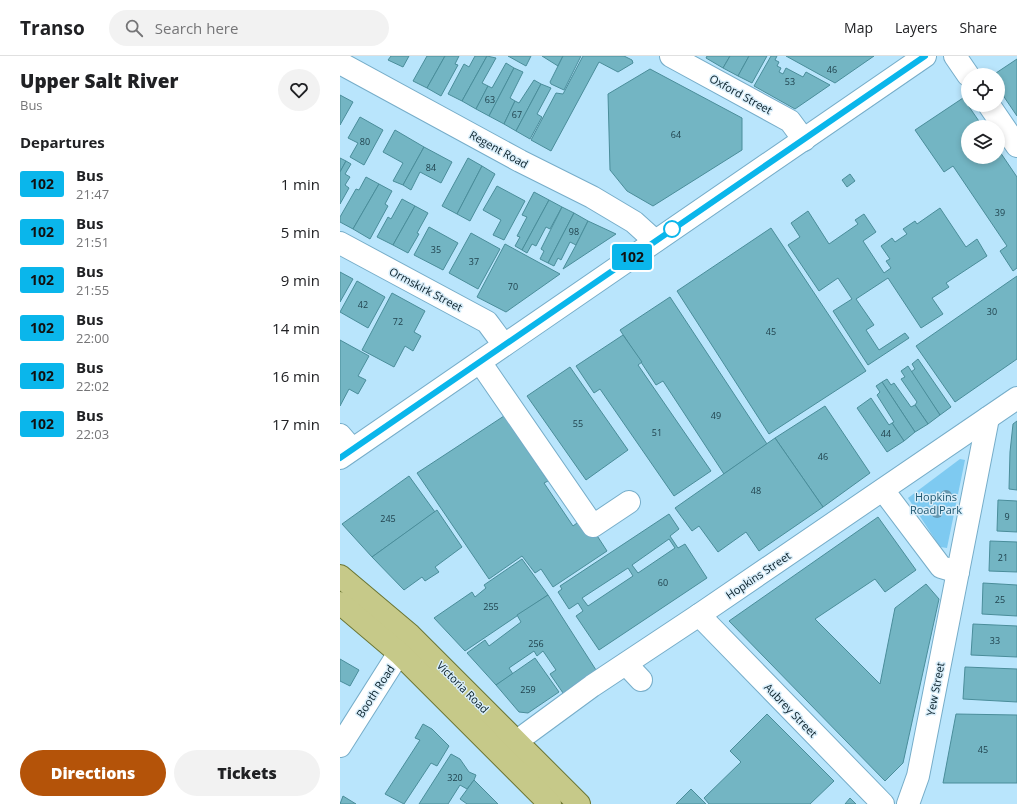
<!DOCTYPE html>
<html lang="en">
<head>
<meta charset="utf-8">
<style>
	:root { --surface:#fff; --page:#f2f2f2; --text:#202124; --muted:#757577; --line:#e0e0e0; --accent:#b45309 }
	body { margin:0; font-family:"Open Sans",sans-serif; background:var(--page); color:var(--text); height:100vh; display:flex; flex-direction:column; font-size:15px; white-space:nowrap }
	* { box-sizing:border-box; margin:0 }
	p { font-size:13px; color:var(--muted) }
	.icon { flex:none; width:22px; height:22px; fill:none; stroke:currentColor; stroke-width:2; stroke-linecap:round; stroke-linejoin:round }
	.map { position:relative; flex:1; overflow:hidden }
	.details { display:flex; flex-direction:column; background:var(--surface); width:340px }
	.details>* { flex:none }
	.badge { padding:0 8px; border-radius:3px; font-size:14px; line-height:26px }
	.tools { position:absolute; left:621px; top:12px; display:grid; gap:8px }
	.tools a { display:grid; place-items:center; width:44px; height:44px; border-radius:50%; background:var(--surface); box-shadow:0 2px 6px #0003; font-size:20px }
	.map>.badge { position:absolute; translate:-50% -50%; box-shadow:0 0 0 2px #fff }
	h2 { padding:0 20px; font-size:15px; line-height:36px }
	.round { display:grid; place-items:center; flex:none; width:42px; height:42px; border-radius:21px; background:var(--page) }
	.summary { display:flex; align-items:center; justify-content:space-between; height:68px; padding:0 20px }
	h1 { font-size:19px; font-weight:800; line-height:30px }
	.action { display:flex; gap:8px; margin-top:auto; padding:8px 20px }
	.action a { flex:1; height:46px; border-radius:24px; background:var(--accent); color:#fff; font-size:16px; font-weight:800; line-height:46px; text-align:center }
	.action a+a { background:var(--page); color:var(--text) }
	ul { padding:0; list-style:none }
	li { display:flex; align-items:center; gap:12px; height:48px; padding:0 20px }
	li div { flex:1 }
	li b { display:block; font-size:15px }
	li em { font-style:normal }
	li .badge { min-width:44px; font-weight:700; text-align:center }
	header { display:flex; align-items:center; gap:24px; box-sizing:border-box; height:56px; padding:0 20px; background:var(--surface); border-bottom:1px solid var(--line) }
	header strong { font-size:19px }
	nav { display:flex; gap:22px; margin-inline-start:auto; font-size:14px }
	.search { width:280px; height:36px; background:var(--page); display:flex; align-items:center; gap:10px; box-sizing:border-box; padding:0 14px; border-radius:22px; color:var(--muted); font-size:15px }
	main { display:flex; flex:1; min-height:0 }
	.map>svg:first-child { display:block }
	.green { fill:#7ecaf1 }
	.building { fill:#73b5c3; stroke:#4a8d9a; fill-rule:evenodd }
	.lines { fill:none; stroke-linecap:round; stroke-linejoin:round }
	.minor-casing { stroke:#76adc9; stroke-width:24 }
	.major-casing { stroke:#6a7533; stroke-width:24 }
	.minor { stroke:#fff; stroke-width:22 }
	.major { stroke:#c6c989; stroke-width:22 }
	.tree { fill:#6497b0 }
	.line-casing { stroke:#fff; stroke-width:9 }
	.line { stroke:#0ab6eb; stroke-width:6 }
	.stop-dot { fill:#fff; stroke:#0ab6eb; stroke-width:2 }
	.labels { text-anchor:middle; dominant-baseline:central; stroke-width:3; stroke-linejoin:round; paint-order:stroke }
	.number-label { font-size:9px; fill:#21434e }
	.street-label { font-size:11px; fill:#061d27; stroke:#d9eefa }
	.park-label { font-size:11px; fill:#1e5771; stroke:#d9eefa }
</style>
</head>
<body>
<header>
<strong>Transo</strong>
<div class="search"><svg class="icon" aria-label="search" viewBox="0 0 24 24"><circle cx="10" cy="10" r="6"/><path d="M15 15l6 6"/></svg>Search here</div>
<nav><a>Map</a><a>Layers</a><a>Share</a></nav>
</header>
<main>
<section class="details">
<div class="summary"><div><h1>Upper Salt River</h1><p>Bus</p></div><a class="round"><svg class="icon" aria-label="heart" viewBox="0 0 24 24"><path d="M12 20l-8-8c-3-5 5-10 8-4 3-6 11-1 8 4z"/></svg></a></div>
<h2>Departures</h2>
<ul>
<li><span class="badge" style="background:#0ab6eb;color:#111">102</span><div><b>Bus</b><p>21:47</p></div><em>1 min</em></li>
<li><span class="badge" style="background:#0ab6eb;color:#111">102</span><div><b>Bus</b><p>21:51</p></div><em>5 min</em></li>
<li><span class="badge" style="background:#0ab6eb;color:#111">102</span><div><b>Bus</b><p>21:55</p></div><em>9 min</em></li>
<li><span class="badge" style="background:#0ab6eb;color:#111">102</span><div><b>Bus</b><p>22:00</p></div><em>14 min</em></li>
<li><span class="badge" style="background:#0ab6eb;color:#111">102</span><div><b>Bus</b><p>22:02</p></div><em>16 min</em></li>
<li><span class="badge" style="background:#0ab6eb;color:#111">102</span><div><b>Bus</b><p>22:03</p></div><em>17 min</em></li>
</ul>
<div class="action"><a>Directions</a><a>Tickets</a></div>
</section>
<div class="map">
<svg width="677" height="748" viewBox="0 0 677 748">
	<rect width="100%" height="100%" fill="#b9e5fc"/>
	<!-- green -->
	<polygon class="green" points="620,403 625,404 607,492 600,491 568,442"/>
	<!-- building -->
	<g class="building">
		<polygon points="51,0 69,0 63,11 48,4"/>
		<polygon points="87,0 105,0 87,32 73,25"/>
		<polygon points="105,0 119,0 115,8 118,9 101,40 87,32"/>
		<polygon points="135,0 147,0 122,45 108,38 124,8 129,11"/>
		<polygon points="147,0 156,2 142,27 148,30 136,53 122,45"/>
		<polygon points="168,0 191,0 186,10"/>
		<polygon points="202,0 223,0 218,10"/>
		<polygon points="223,0 241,0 224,34 211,28 210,26"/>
		<polygon points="243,0 284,0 292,4 293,7 278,16 259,6 211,95 191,84 216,37 223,38"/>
		<polygon points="367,0 390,0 383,12 366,2"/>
		<polygon points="390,0 409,0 398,20 383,12"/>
		<polygon points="409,0 427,0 412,27 398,20"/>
		<polygon points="431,0 437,0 435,4 439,6 437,10 441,12 439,16 443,18 446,12 463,21 466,16 490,29 455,53 414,30"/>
		<polygon points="446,0 534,0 495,27"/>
		<polygon points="677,3 677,60 658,32 658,19 653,19"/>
		<polygon points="166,7 174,12 149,60 136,53 148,30 152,32"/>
		<polygon points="174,12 183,16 170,42 175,45 164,68 149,60"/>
		<polygon points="310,13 402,62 402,94 313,150 287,135 270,114 268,38"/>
		<polygon points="194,24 201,28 176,75 164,68 175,45 179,47"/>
		<polygon points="201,28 211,32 197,58 202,61 190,83 176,75"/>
		<polygon points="0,39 13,46 0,69"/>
		<polygon points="623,42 643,71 628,71 628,101 658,101 658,93 677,121 677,212 673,215 660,195 667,190 613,110 604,116 575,74"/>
		<polygon points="20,61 43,74 24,109 10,101 18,87 8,82"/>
		<polygon points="55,74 84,91 63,129 53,125 63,107 43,96"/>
		<polygon points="84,91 112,106 101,127 80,116 71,134 63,129"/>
		<polygon points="0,102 6,105 0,116"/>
		<polygon points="128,102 142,110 117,158 102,150"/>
		<polygon points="6,105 11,108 5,118 10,121 5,129 9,132 0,148 0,116"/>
		<polygon points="142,110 155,118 130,165 117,158"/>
		<polygon points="510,118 515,125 507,131 502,124"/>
		<polygon points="26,121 39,128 13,173 0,166 0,161 16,133 19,134"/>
		<polygon points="39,128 52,135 45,148 48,150 30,183 13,173"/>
		<polygon points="157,130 185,145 164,184 153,179 161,164 143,154"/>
		<polygon points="194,136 209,144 182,194 175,190 180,181 177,180 187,161 182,159"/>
		<polygon points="62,143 75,150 53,189 37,181 48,161 51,163"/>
		<polygon points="209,144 222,151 210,173 206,171 196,190 192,188 187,197 182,194"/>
		<polygon points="75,150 88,157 77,177 79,178 68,197 53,189"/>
		<polygon points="222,151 234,157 208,207 200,203 204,195 201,193"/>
		<polygon points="600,152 626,191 637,183 647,200 606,227 609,231 592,242 603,258 581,272 548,222 516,243 534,269 526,274 539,294 565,277 569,282 528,309 493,255 512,243 498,222 479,235 448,189 460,181 451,167 468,155 489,188 518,168 515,164 524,158 536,176 523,185 544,217 551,212 546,205 550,203 541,190 552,182 555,186 567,178 563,173 575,165 577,168"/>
		<polygon points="234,157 248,165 236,189 230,186 221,204 218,202 214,210 208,207"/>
		<polygon points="248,165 276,178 223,213 236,189"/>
		<polygon points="89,171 118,187 103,214 74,199"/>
		<polygon points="431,172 526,315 429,378 337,235"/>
		<polygon points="131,177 160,193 138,233 109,217"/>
		<polygon points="165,188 220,218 166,256 137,241"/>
		<polygon points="0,216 13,223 0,246"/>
		<polygon points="677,220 677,303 615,346 576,290"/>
		<polygon points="17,225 45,241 28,272 0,256"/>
		<polygon points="52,237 85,255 74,276 81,280 73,295 65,290 54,311 22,294"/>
		<polygon points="330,241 427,388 384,418 323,325 316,329 280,274"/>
		<polygon points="283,279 302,306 298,309 371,415 334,440 260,333 254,337 236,310"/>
		<polygon points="0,284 29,300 18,320 26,324 18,338 9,333 0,350"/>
		<polygon points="578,303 611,351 600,359 571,316 575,313 572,308"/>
		<polygon points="568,310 600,359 588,368 575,349 577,346 561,323 565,321 561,315"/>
		<polygon points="230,311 288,394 246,424 187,340"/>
		<polygon points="547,323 551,329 554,327 571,351 575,349 588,368 575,376 542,326"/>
		<polygon points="542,326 575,376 564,385 552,367 554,366 537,339 540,336 536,330"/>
		<polygon points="531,342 549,369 552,367 564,385 547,396 517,352"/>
		<polygon points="485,350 530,417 483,451 435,382"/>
		<polygon points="164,360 208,425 204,427 233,470 245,461 267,495 213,531 201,513 195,517 182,500 149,523 77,417"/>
		<polygon points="677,365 677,434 669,433 670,396 673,368"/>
		<polygon points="435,382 483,451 419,495 406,476 378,496 359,470 352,475 335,452"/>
		<polygon points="69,420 95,456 32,501 2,468"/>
		<polygon points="658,444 677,445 677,476 657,475"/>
		<polygon points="97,454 122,491 95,511 99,516 85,525 82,521 64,534 32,501"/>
		<path d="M329,458L339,473L330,480L338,492L345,488L367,522L259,594L236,560L243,555L238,547L229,553L218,536L222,533L220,530ZM329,483L335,492L298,517L292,509ZM288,512L293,520L248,550L242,542Z"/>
		<polygon points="538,461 576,514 545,536 535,523 475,563 540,628 555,552 586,528 599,543 563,707 545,725 389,565"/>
		<polygon points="650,485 677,486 677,516 649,515"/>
		<polygon points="182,503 208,539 125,595 94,562 132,536 135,541 146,532 144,529"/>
		<polygon points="643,527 677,529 677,560 642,558"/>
		<polygon points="208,539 256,614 223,637 210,618 216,614 203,595 197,600 194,595 169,612 173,618 156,629 127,597 145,584 149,590 181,566 177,559"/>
		<polygon points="633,568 677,570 677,601 631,599"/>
		<polygon points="195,602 219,636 188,657 179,656 156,629"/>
		<polygon points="0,603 19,614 10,630 0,625"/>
		<polygon points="625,611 677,613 677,646 623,643"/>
		<polygon points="427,658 494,725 470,748 369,748 364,742 401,706 390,695"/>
		<polygon points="616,658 677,659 677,727 603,727"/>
		<polygon points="83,668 92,673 109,690 97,710 91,707 64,748 45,738 80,684 75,682"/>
		<polygon points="111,698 120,703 129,716 136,719 134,724 127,733 120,729 108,748 79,748"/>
		<polygon points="134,724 158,748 127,748 120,743"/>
		<polygon points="351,733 366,748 336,748"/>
		<polygon points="3,740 16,748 0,748"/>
		<polygon points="510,742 516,748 505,748"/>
	</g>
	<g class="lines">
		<!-- minor casing -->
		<g class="minor-casing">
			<g id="minor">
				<polyline points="331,0 450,65 464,84"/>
				<polyline points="615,0 628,19"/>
				<polyline points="0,7 180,105 252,141 294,166 315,185"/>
				<polyline points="649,49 677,90"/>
				<polyline points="0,187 147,266 164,289"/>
				<polyline points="140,306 253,470 289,446"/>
				<polyline points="0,379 12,393"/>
				<polyline points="0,402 585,0"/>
				<polyline points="543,434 601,511 618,516"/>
				<polyline points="359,559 543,748"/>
				<polyline points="286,608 301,624"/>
				<polyline points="0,690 69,581"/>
				<polyline points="163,699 177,685 252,630 359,559 677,342"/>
				<polyline points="568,748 578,720 648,362"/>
			</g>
		</g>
		<!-- major casing -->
		<g class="major-casing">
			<g id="major">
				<polyline points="0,520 70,579 239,748"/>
				<polyline points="0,547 59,597 210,748"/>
			</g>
		</g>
		<!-- minor -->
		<use href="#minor" class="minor"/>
		<!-- major -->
		<use href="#major" class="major"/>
	</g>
	<!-- trees -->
	<g class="tree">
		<circle cx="606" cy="440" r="6"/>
		<circle cx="597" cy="456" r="6"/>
	</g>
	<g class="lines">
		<!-- line casing -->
		<g class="line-casing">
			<polyline id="line" points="0,402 585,0"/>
		</g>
		<!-- line -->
		<use href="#line" class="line"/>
	</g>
	<!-- markers -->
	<circle class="stop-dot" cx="332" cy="173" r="8"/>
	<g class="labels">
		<!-- number labels -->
		<g class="number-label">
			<text x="492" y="13">46</text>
			<text x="450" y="25">53</text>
			<text x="150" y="43">63</text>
			<text x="177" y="58">67</text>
			<text x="336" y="78">64</text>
			<text x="25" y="85">80</text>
			<text x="91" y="111">84</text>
			<text x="660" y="156">39</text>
			<text x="234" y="175">98</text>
			<text x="96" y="193">35</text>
			<text x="134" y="205">37</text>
			<text x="173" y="230">70</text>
			<text x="23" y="248">42</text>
			<text x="652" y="255">30</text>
			<text x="58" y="265">72</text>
			<text x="431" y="275">45</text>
			<text x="376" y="359">49</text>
			<text x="238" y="367">55</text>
			<text x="317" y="376">51</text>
			<text x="546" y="377">44</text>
			<text x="483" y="400">46</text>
			<text x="416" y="434">48</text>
			<text x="667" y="460">9</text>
			<text x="48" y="462">245</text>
			<text x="663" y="501">21</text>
			<text x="323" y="526">60</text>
			<text x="660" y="543">25</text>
			<text x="151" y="550">255</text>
			<text x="655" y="584">33</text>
			<text x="196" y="587">256</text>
			<text x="188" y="633">259</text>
			<text x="643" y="693">45</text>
			<text x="115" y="721">320</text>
		</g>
		<!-- street labels -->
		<g class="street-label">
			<text transform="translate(401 38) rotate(29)">Oxford Street</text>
			<text transform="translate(159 93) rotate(29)">Regent Road</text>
			<text transform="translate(86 233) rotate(28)">Ormskirk Street</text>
			<text transform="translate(418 519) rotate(-34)">Hopkins Street</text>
			<text transform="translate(123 631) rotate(45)">Victoria Road</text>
			<text transform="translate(595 633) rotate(-79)">Yew Street</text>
			<text transform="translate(35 635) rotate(-57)">Booth Road</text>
			<text transform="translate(451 654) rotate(46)">Aubrey Street</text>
		</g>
		<!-- park labels -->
		<g class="park-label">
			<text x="596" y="440">Hopkins<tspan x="596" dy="13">Road Park</tspan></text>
		</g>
	</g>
</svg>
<div class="tools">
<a><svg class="icon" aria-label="locate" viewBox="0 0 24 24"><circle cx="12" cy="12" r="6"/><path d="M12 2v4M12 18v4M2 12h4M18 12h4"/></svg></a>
<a><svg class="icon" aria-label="layers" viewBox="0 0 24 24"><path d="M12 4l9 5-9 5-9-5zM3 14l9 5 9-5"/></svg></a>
</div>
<b class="badge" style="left:292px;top:201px;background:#0ab6eb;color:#111">102</b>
</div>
</main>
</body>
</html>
